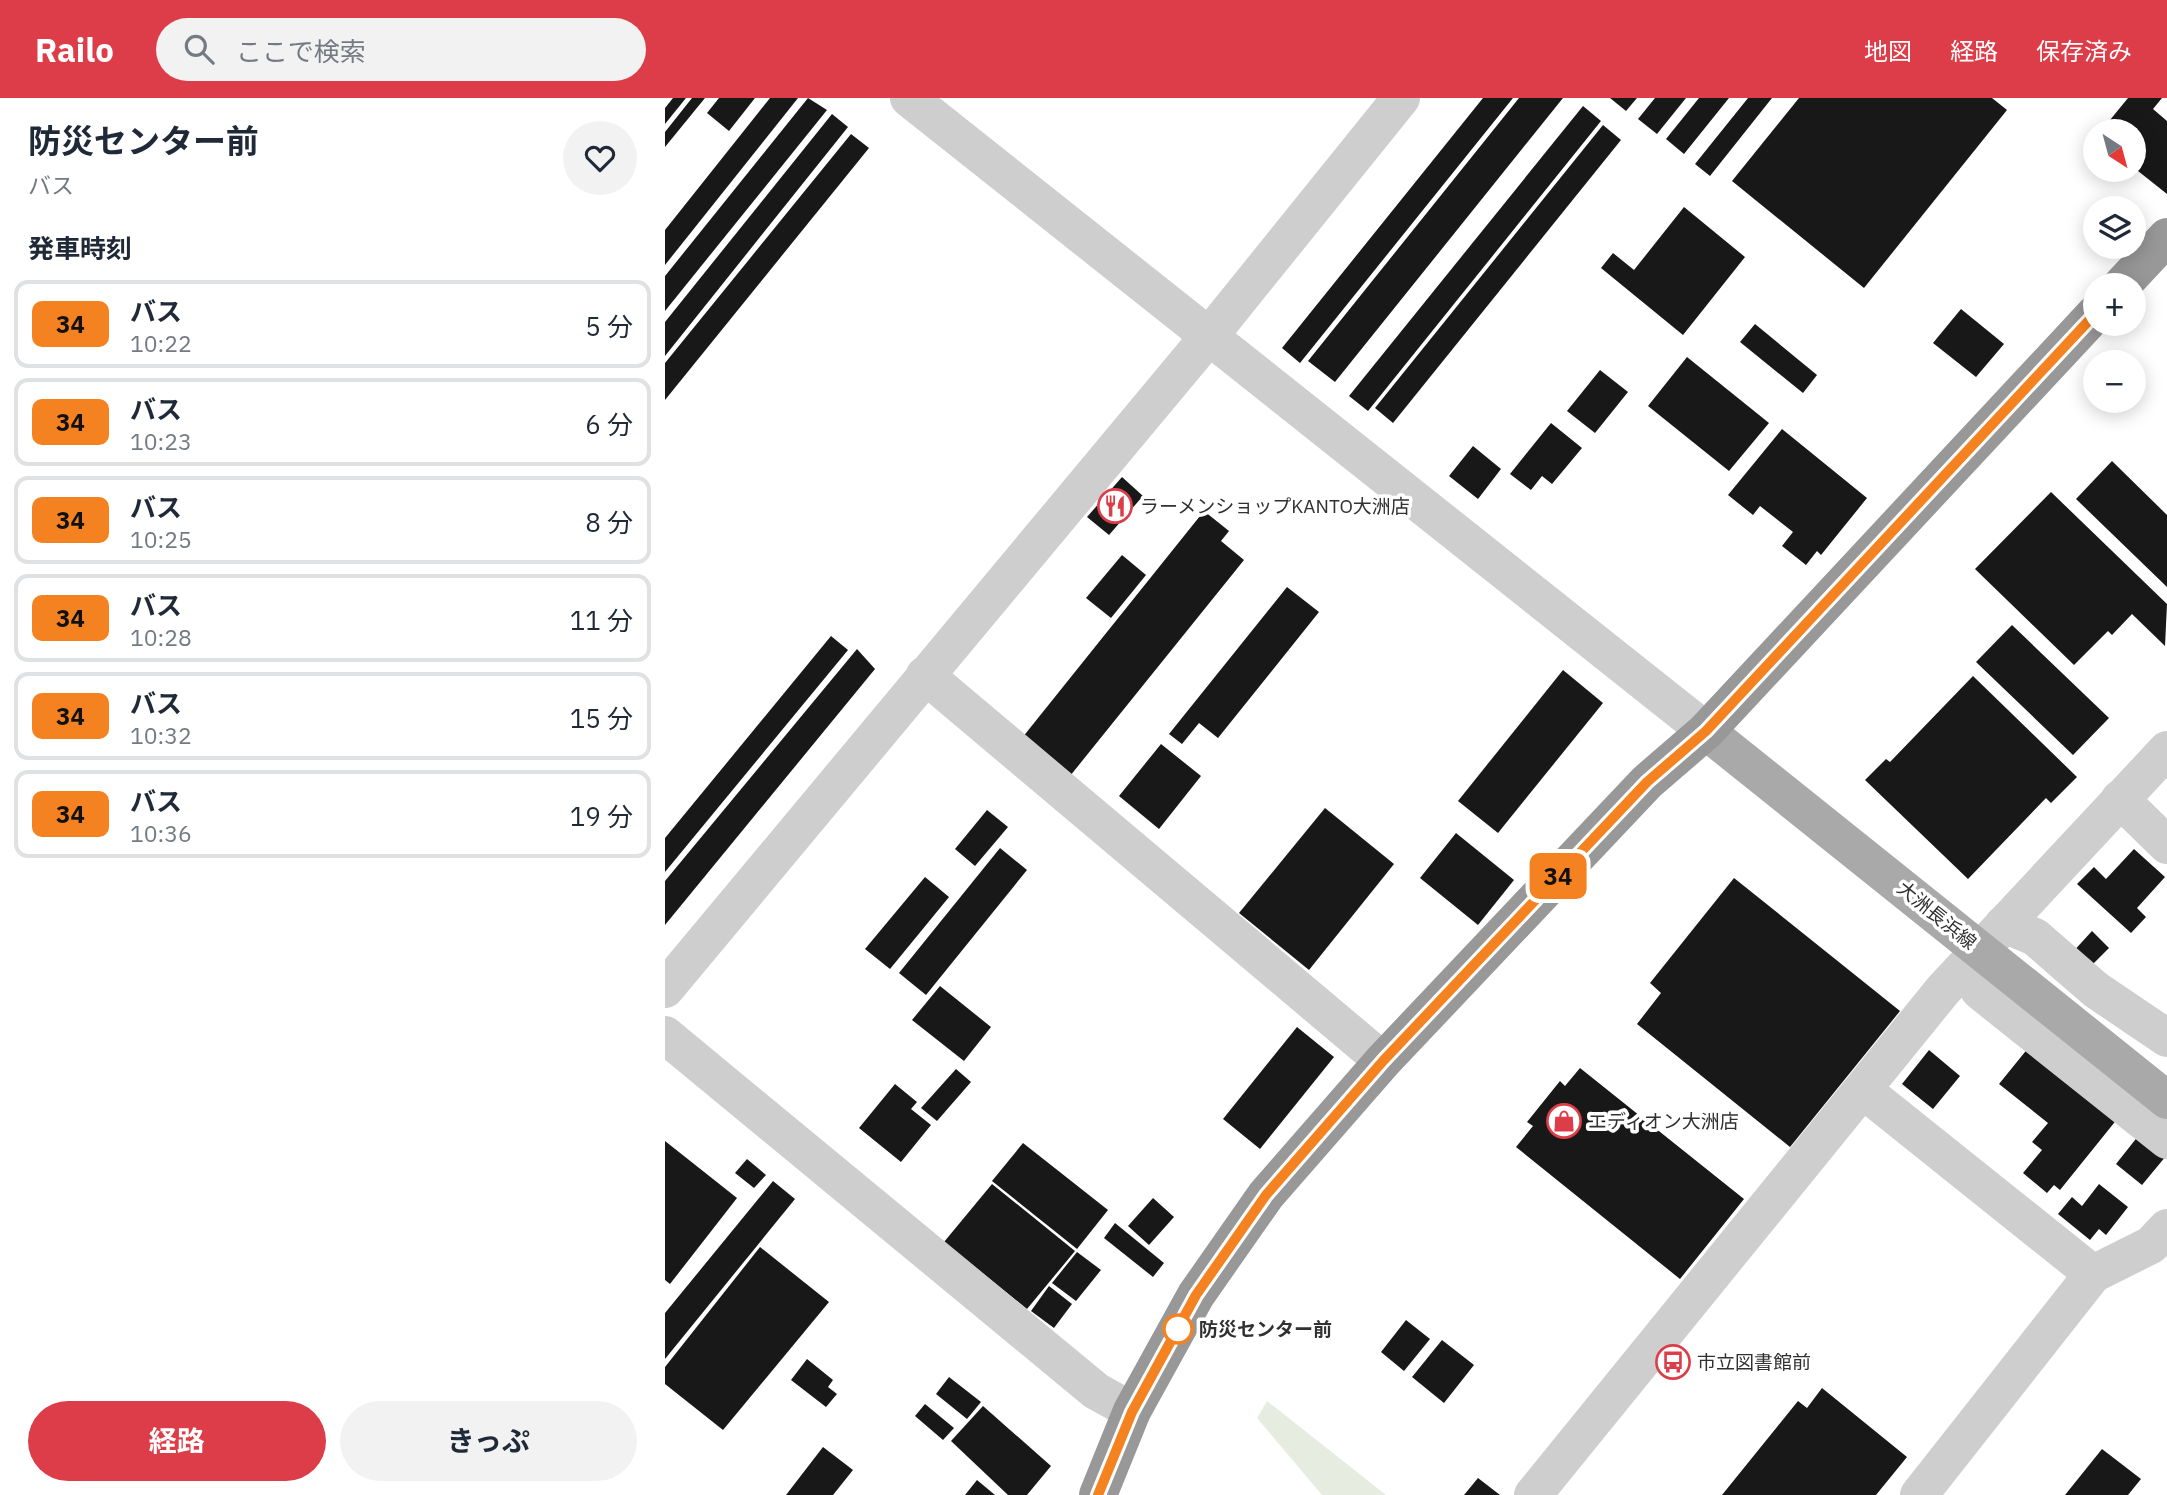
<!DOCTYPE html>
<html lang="ja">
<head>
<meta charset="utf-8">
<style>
	:root { --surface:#fff; --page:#f2f2f3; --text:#1f2937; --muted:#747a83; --line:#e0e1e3; --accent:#dd3d48 }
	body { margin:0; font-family:"IBM Plex Sans","Noto Sans JP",sans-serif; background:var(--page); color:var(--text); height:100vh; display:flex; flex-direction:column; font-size:26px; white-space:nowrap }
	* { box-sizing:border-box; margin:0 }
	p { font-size:23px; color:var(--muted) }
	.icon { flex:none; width:38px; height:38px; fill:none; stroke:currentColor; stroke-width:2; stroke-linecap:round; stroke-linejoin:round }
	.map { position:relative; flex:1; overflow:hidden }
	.drawer { display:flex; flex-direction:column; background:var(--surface); width:665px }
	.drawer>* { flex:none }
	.badge { padding:0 14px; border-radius:10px; font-size:24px; line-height:46px }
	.needle { width:46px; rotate:144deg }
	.controls { position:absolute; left:1418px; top:21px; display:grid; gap:14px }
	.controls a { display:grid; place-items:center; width:63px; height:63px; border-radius:50%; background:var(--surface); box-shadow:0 4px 18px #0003; font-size:35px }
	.map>.badge { position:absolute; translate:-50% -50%; box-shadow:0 0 0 4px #fff }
	h2 { padding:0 28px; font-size:26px; line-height:63px }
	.round { display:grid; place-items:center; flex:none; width:74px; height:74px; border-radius:37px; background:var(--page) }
	.overview { display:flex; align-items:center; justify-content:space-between; height:119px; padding:0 28px }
	h1 { font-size:33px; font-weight:700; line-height:52px }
	.cta { display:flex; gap:14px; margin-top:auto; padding:14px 28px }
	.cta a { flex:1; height:80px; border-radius:42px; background:var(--accent); color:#fff; font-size:28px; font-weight:700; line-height:80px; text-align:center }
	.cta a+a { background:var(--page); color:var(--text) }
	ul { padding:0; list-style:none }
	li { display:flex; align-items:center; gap:21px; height:88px; margin:0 14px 10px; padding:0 14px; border:4px solid var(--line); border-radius:14px }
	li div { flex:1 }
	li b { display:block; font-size:26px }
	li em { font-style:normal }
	li .badge { min-width:77px; font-weight:700; text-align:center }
	header { display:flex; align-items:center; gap:42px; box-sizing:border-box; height:98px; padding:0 35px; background:var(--accent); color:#fff }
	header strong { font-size:33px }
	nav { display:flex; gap:38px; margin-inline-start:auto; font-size:24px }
	.search { width:490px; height:63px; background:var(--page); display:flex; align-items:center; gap:18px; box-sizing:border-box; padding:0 24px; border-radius:38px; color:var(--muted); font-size:26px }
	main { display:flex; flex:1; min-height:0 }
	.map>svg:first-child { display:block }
	.green { fill:#e6ede0 }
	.building { fill:#181818 }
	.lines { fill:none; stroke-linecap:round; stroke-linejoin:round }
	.minor { stroke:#cecece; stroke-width:38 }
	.major { stroke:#a9a9a9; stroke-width:38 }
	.highway { stroke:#989898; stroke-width:38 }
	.line-casing { stroke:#fff; stroke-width:16 }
	.line { stroke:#f58220; stroke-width:10 }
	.stop-dot { fill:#fff; stroke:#f58220; stroke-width:3.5 }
	.labels { text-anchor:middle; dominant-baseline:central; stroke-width:7; stroke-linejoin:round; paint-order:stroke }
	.poi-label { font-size:19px; fill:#313131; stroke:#fff; text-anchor:start }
	.street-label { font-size:19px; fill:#313131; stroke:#fff }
	.stop-label { font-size:19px; font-weight:bold; fill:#313131; stroke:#fff; text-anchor:start }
</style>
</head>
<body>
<header>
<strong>Railo</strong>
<div class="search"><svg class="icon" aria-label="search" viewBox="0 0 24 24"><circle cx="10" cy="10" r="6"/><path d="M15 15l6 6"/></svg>ここで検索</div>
<nav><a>地図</a><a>経路</a><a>保存済み</a></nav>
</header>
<main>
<section class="drawer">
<div class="overview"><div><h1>防災センター前</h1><p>バス</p></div><a class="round"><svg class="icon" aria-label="heart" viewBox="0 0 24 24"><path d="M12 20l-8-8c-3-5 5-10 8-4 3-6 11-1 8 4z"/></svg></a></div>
<h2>発車時刻</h2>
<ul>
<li><span class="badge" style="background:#f58220;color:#111">34</span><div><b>バス</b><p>10:22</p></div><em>5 分</em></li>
<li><span class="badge" style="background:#f58220;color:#111">34</span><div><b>バス</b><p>10:23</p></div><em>6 分</em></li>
<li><span class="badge" style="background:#f58220;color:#111">34</span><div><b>バス</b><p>10:25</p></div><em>8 分</em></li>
<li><span class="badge" style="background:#f58220;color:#111">34</span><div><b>バス</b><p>10:28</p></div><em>11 分</em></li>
<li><span class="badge" style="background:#f58220;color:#111">34</span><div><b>バス</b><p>10:32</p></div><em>15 分</em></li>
<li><span class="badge" style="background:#f58220;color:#111">34</span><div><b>バス</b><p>10:36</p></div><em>19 分</em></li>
</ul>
<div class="cta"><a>経路</a><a>きっぷ</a></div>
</section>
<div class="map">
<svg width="1502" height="1397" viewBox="0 0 1502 1397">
	<rect width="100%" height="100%" fill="#fff"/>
	<!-- green -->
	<polygon class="green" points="602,1303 721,1397 657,1397 592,1320"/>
	<!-- building -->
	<g class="building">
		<polygon points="8,0 21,0 0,26 0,10"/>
		<polygon points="27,0 40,0 0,49 0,34"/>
		<polygon points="54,0 90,0 64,33 42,15"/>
		<polygon points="105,0 133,0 0,167 0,132"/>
		<polygon points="143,0 162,12 0,213 0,178"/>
		<polygon points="818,0 848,0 635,265 617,250"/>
		<polygon points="854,0 898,0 670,284 643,263"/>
		<polygon points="945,0 972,0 961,13"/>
		<polygon points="990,0 1021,0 992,36 973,21"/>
		<polygon points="1034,0 1064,0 1019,56 1001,41"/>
		<polygon points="1083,0 1107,0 1045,78 1030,66"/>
		<polygon points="1134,0 1327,0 1342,12 1199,190 1067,83"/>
		<polygon points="1463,0 1497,0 1488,11 1502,23 1502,96 1468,69 1468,33 1436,33"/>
		<polygon points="918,8 936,23 703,313 684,298"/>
		<polygon points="167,16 183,29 0,258 0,224"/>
		<polygon points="938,27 956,42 728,325 710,310"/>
		<polygon points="186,36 204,50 0,302 0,265"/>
		<polygon points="1019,109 1080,159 1018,237 936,170 948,155 969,172"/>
		<polygon points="1296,211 1339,246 1311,279 1268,245"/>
		<polygon points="1090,226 1152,277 1138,295 1075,244"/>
		<polygon points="1022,259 1104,325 1064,373 983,308"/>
		<polygon points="935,272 963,294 930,335 902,313"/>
		<polygon points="886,325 917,350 887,386 877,378 866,392 845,376"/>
		<polygon points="1117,331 1202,400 1156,457 1152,453 1141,467 1117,448 1128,434 1095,408 1088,417 1063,397"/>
		<polygon points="808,348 836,371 813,401 784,378"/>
		<polygon points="1447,363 1502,417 1502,489 1411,401"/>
		<polygon points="457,379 478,398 444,437 422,419"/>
		<polygon points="1386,394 1502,506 1500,548 1467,516 1447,537 1443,533 1409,567 1310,471"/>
		<polygon points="539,413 564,433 556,443 579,462 405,678 357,640"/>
		<polygon points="457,457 481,477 446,520 421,500"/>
		<polygon points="622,489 654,514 553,640 534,625 517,646 504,636"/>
		<polygon points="1347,527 1444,620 1408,657 1311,564"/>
		<polygon points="166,538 183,552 0,774 0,740"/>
		<polygon points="192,551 210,571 0,827 0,783"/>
		<polygon points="898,572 938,605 833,735 793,703"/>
		<polygon points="1308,578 1412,679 1386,705 1381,700 1303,781 1200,682 1221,661 1225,664"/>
		<polygon points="496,646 536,678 494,731 454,698"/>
		<polygon points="660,710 729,766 644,872 574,815"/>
		<polygon points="322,712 343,729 310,768 290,751"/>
		<polygon points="791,735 849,782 813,827 755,780"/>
		<polygon points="335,750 362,772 261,897 234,875"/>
		<polygon points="1469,751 1500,779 1472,810 1481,819 1466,835 1412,786 1429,769 1441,781"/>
		<polygon points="260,779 284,799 225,871 200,851"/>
		<polygon points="1069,780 1235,913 1125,1049 972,926 996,895 985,885"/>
		<polygon points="1427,833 1444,850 1423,871 1406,856"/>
		<polygon points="275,888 326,929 299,963 247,922"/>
		<polygon points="632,929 669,959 595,1051 558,1021"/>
		<polygon points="1364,949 1453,1020 1395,1092 1389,1087 1382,1095 1358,1075 1377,1052 1367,1044 1383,1025 1334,986"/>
		<polygon points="1264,952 1295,978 1268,1011 1237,986"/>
		<polygon points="915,970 1079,1101 1015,1181 851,1049 868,1028 862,1024 895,983 900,988"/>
		<polygon points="291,971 306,984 272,1023 256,1010"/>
		<polygon points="230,986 252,1004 246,1011 266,1027 236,1064 194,1030"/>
		<polygon points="1474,1037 1501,1058 1477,1087 1451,1066"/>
		<polygon points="0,1043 72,1100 5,1186 0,1182"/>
		<polygon points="358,1045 443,1112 412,1151 327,1083"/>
		<polygon points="82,1061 101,1077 89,1090 70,1075"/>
		<polygon points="108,1083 130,1101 0,1261 0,1215"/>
		<polygon points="327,1086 410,1153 362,1211 279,1144"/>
		<polygon points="1434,1086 1463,1109 1441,1137 1434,1131 1425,1142 1393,1116 1407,1099 1417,1108"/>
		<polygon points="488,1100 509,1119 484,1147 463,1128"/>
		<polygon points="450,1125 499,1165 488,1179 439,1140"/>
		<polygon points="95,1149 164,1204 58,1332 0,1286 0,1269"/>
		<polygon points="412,1154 436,1172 411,1203 387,1185"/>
		<polygon points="384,1188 407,1206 389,1230 366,1213"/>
		<polygon points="741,1222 765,1241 739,1273 716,1254"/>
		<polygon points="777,1242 809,1267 779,1305 747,1279"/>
		<polygon points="142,1261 168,1282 163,1289 172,1296 161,1309 126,1282"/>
		<polygon points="284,1279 316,1304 302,1321 271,1296"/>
		<polygon points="1157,1290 1242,1359 1211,1397 1057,1397 1133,1303 1142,1310"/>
		<polygon points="260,1306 289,1330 278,1342 250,1318"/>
		<polygon points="318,1308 386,1368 362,1397 343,1397 286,1343"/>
		<polygon points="158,1349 188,1372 168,1397 121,1397"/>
		<polygon points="1437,1351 1476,1381 1463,1397 1400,1397"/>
		<polygon points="813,1380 835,1397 799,1397"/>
		<polygon points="312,1382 330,1397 300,1397"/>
	</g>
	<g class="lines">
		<!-- minor -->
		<g class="minor">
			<polyline points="244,0 1041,633"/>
			<polyline points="260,577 718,963"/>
			<polyline points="1455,701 1502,747"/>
			<polyline points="1339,826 1370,839 1431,892 1502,940"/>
			<polyline points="1299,870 1315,893 1502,1042"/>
			<polyline points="0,891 545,237 736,0"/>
			<polyline points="0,937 431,1293 467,1313"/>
			<polyline points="1198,992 1428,1176"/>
			<polyline points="868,1397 1278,892 1502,652"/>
			<polyline points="1254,1397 1428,1176 1486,1147 1502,1130"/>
		</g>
		<!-- major -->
		<polyline class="major" points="1041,633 1502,1002"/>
		<!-- highway -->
		<g class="highway">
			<polyline points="1457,187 1502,139"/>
			<polyline points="433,1397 467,1313 531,1197 601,1097 718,963 982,684 1041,633 1430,216"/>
		</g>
	</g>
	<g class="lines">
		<!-- line casing -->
		<g class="line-casing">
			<polyline id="line" points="433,1397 467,1314 531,1197 601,1097 718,963 982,684 1041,633 1430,216"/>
		</g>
		<!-- line -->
		<use href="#line" class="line"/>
	</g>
	<!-- icons -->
	<defs>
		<g id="restaurant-ring" transform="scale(1.75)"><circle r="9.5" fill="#fff" stroke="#dd3d48" stroke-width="1.5"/><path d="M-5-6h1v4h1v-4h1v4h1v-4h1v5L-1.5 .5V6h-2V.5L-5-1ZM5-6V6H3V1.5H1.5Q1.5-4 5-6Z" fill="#dd3d48"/></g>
		<g id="shop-ring" transform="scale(1.75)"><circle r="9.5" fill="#fff" stroke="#dd3d48" stroke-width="1.5"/><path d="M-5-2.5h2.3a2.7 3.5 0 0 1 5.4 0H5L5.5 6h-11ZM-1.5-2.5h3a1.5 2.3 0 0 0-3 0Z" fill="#dd3d48"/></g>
		<g id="bus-ring" transform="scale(1.75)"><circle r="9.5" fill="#fff" stroke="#dd3d48" stroke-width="1.5"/><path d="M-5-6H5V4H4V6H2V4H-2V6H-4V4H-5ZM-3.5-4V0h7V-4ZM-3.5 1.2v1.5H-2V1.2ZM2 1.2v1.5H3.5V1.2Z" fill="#dd3d48"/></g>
	</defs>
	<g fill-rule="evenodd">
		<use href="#restaurant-ring" x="450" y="408"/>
		<use href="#shop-ring" x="899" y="1023"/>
		<use href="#bus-ring" x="1008" y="1264"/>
	</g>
	<!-- markers -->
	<circle class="stop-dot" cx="513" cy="1231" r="14"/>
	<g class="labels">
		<!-- poi labels -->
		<g class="poi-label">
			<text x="475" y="408">ラーメンショップKANTO大洲店</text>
			<text x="923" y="1023">エディオン大洲店</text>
			<text x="1032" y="1264">市立図書館前</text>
		</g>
		<!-- street labels -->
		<g class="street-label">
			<text transform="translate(1272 817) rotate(39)">大洲長浜線</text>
		</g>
		<!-- stop labels -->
		<g class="stop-label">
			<text x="534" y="1231">防災センター前</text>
		</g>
	</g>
</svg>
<div class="controls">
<a><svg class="needle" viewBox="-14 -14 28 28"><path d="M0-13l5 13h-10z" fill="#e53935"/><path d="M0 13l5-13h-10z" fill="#747a83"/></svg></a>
<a><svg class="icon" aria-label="layers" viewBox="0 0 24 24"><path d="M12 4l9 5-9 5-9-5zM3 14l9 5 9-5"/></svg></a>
<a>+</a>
<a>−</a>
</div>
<b class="badge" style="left:893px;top:778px;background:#f58220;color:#111">34</b>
</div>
</main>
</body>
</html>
